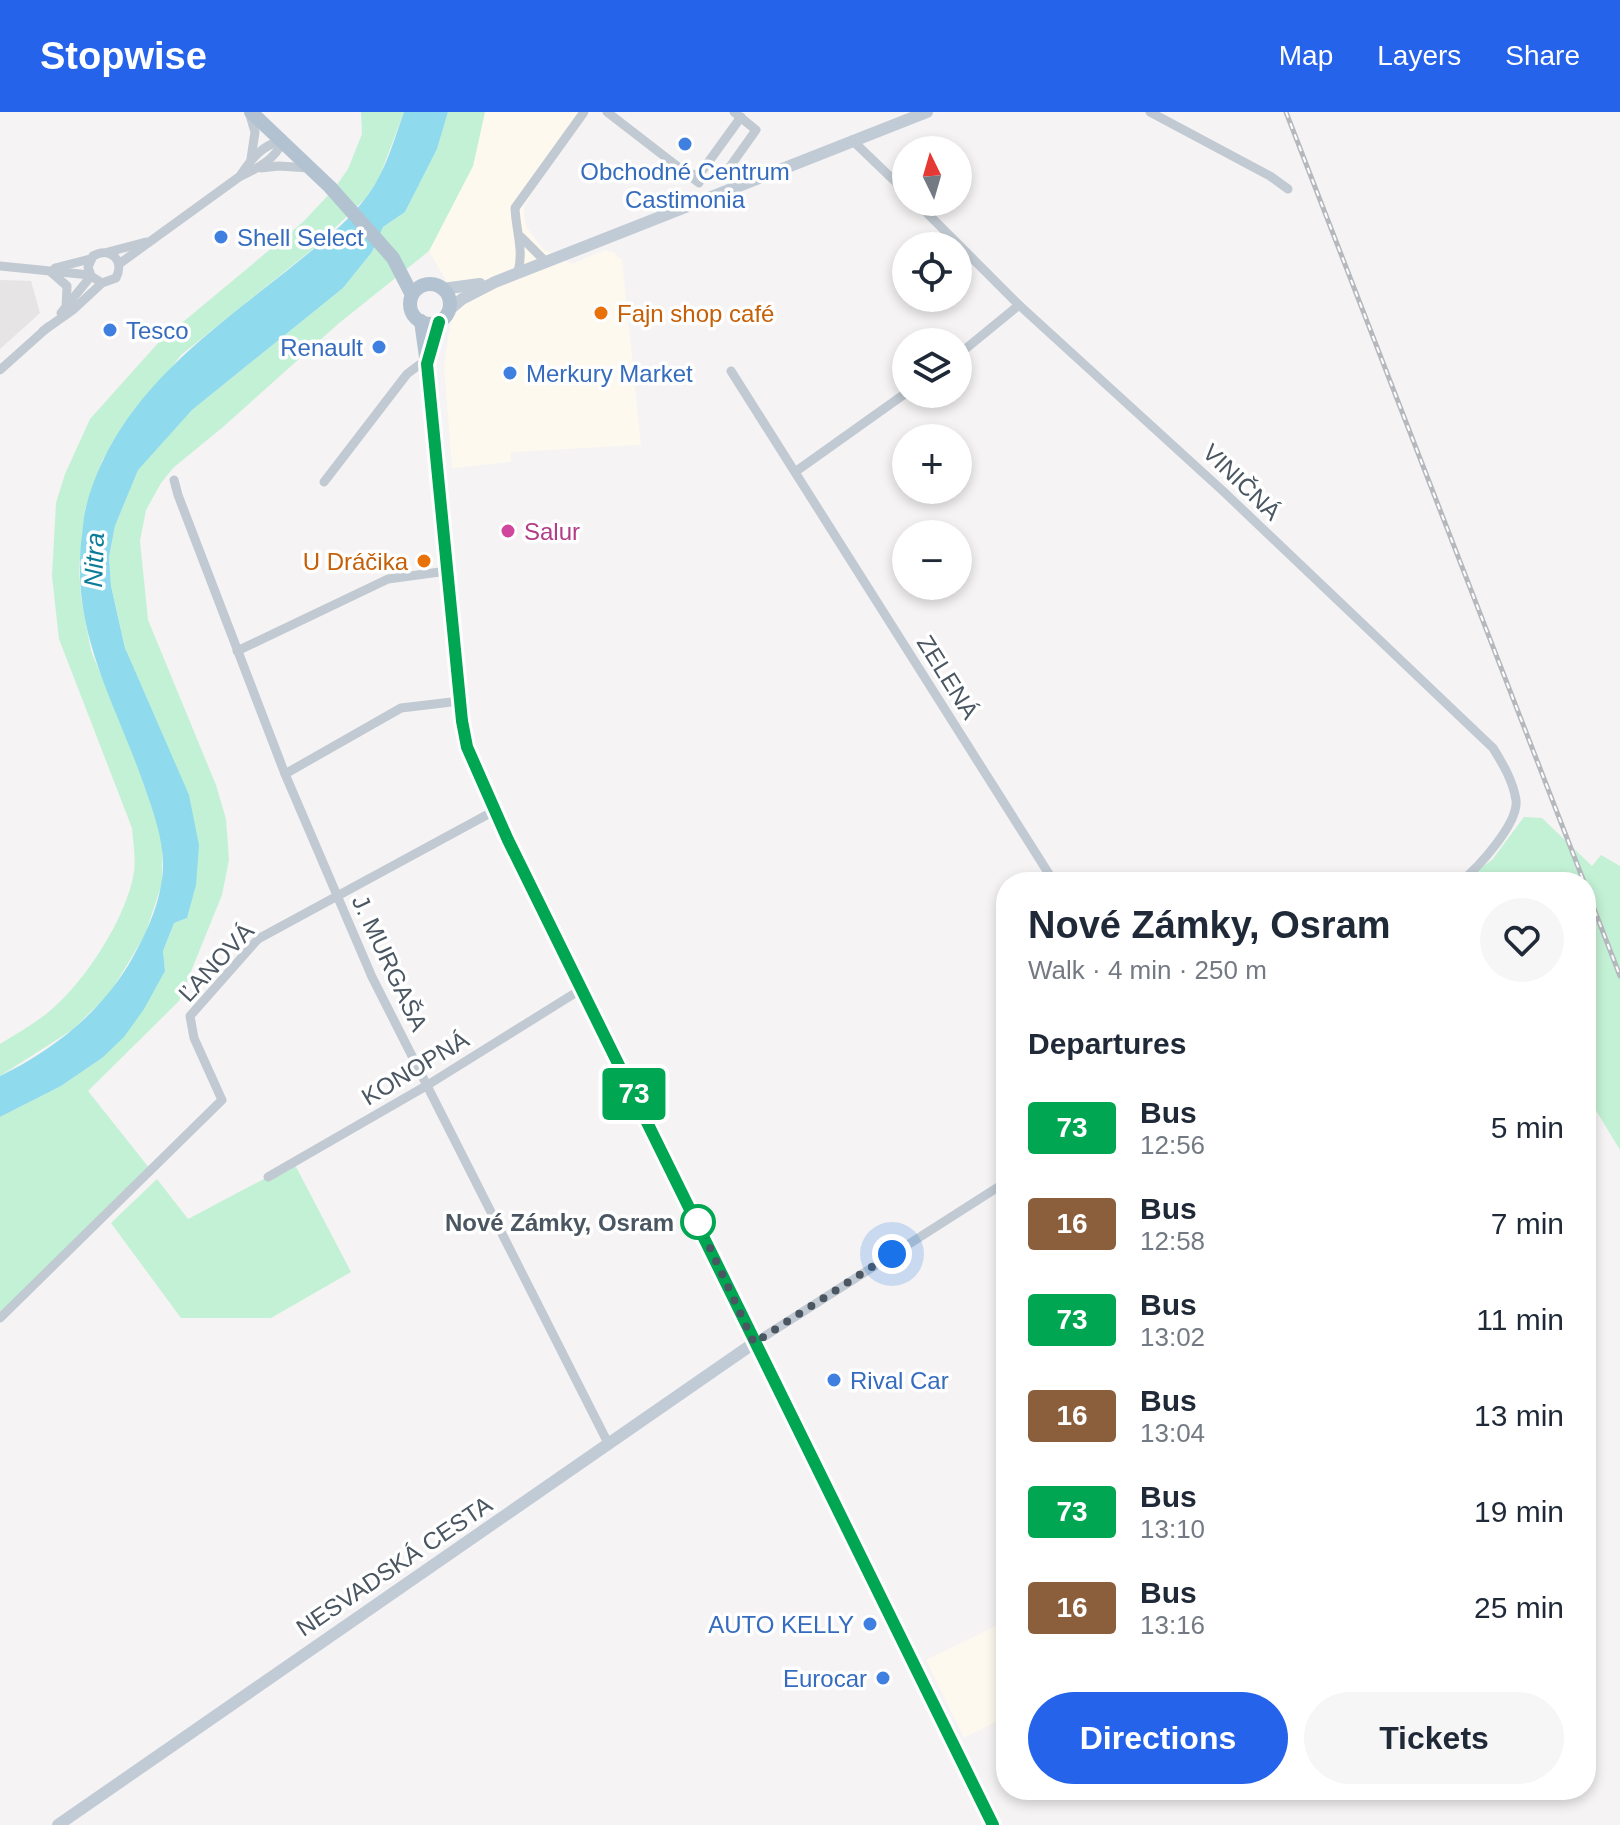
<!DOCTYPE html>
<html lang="en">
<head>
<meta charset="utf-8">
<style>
	:root { --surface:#fff; --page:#f6f6f7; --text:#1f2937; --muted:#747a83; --accent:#2563eb }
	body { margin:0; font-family:Helvetica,sans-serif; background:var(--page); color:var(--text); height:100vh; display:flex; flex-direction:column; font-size:30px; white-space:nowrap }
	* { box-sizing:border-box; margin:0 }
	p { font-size:26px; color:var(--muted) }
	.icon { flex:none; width:44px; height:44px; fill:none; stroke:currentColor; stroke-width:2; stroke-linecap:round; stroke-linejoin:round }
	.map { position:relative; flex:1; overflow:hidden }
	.drawer { position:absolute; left:996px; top:760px; width:600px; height:928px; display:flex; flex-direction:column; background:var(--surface); border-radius:32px; box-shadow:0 4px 12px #0003 }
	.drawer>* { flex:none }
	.badge { padding:0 16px; border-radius:6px; font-size:28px; line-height:52px }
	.needle { width:52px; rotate:355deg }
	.tools { position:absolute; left:892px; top:24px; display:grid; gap:16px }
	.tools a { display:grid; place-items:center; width:80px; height:80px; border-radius:50%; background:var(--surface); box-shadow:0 4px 12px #0003; font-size:40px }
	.you { position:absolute; width:40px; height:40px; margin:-20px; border:6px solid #fff; border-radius:50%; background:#1a73e8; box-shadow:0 0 0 12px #1a73e833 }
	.map>.badge { position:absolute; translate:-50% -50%; box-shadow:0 0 0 4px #fff }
	h2 { padding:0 32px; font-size:30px; line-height:72px }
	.round { display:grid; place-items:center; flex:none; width:84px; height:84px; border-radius:42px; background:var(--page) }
	.overview { display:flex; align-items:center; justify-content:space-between; height:136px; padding:0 32px }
	h1 { font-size:38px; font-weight:700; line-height:60px }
	.cta { display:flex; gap:16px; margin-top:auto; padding:16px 32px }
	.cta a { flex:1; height:92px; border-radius:48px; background:var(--accent); color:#fff; font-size:32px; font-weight:700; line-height:92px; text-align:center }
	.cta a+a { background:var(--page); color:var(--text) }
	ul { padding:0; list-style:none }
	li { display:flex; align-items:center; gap:24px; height:96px; padding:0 32px }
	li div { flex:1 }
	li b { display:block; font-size:30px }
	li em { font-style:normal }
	li .badge { min-width:88px; font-weight:700; text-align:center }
	header { display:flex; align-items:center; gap:48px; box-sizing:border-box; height:112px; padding:0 40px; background:var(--accent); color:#fff }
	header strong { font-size:38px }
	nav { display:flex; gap:44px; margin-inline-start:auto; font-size:28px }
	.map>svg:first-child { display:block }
	.commercial { fill:#fdf9ef }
	.education { fill:#e6e4e5 }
	.green { fill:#c3f1d5 }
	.water { fill:#90daee }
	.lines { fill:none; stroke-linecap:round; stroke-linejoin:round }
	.street { stroke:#c1cad2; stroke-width:9 }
	.secondary { stroke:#c1cbd6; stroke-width:12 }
	.primary { stroke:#b3c2d1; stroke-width:14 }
	.rail-casing { stroke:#b5b8bd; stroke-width:5 }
	.rail { stroke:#fff; stroke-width:2; stroke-dasharray:6; stroke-linecap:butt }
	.line-casing { stroke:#fff; stroke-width:18 }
	.line { stroke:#00a651; stroke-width:12 }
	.walk { stroke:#4a5661; stroke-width:8; stroke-dasharray:0 14.4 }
	.shop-dot { fill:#3f7fe0; stroke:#fff; stroke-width:3 }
	.food-dot { fill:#e8710a; stroke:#fff; stroke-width:3 }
	.hotel-dot { fill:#d1479c; stroke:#fff; stroke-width:3 }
	.stop-dot { fill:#fff; stroke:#00a651; stroke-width:4 }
	.labels { text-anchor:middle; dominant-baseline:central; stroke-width:7; stroke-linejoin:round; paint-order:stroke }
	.shop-label { font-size:24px; fill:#366cbe; stroke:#fff; text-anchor:start }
	.food-label { font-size:24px; fill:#c56008; stroke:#fff; text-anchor:start }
	.street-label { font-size:24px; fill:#4a5661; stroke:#fff }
	.hotel-label { font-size:24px; fill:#b23c85; stroke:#fff; text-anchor:start }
	.stop-label { font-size:24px; font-weight:bold; fill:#4a5661; stroke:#fff; text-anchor:end }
	.water-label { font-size:26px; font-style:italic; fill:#0c7c9b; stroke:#fff }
</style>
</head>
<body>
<header>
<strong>Stopwise</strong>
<nav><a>Map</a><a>Layers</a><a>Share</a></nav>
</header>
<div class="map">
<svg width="1620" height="1713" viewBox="0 0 1620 1713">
	<rect width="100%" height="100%" fill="#f5f3f3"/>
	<!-- commercial -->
	<g class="commercial">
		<polygon points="485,0 590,0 555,46 524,94 524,104 527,116 543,137 572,152 605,138 613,140 622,148 641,333 511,340 511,350 452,356 444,253 455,184 429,139 473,54"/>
		<polygon points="1006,1509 1006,1605 964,1626 926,1548"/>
	</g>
	<!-- education -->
	<polygon class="education" points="0,168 31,169 40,201 0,237"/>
	<!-- green -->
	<g class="green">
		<path d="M361,0H404L379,66L366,86L314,136L181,243L103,347L85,397L79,457L81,485L91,539L134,642L158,714L162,733V771L145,823L110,881L72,918L0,964V932C18,921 36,911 52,897C86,868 127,805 134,760C136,745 133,731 132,716L59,527L52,464L56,391L65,362L90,307L159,230L303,110L334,77L348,57L362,22Z"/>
		<polygon points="448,0 485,0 473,54 429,139 338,212 223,315 173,356 161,371 146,398 140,429 148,508 216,673 226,707 229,748 222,783 179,889 88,979 150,1057 0,1200 0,1005 61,974 102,946 165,859 163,839 174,811 187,806 111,474 109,445 115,414 138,357 192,298 343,176 372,140 383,115 405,100 437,37"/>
		<polygon points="1524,705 1542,706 1592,754 1601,743 1620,754 1620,1038 1586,982 1586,770 1466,770 1464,767 1492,748"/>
		<polygon points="294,1051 351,1160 271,1206 181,1206 111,1111 157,1067 188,1107"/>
	</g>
	<!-- water -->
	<path class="water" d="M404,0H448L437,37L405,100L383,115L372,140L343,176L192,298L138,358L115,414L109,445L111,474L125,536L189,683L199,733L196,773L187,806L174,811L163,839L165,859L144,897L124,925L102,946L61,974L0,1005V964C54,938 104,898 133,845C145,823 157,798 161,773C168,738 155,705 144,673C115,590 72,522 81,431C83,419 83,406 86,395C116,284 205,224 289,157C317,134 347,112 368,83C386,58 394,28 404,0Z"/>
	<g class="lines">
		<!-- street -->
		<g class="street">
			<polyline points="249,0 255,20 251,47"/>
			<polyline points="607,0 699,71"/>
			<polyline points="1150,0 1270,64 1288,77"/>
			<polyline points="852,28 906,80"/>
			<polyline points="261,56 279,54 309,56"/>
			<polyline points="729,56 756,18 734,0"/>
			<polyline points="690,62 699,63 741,5"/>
			<path d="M240,64C250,49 262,32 282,29"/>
			<path d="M916,90L1019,193L1224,380L1493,636C1503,652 1513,669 1516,688C1519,711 1478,756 1460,770"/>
			<polyline points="521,125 546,150"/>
			<polyline points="108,140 146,130"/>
			<path d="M119,152L239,65C256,57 276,48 282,29"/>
			<polyline points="0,154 90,163"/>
			<polyline points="55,156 90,147"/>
			<polyline points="51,160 67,174 66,196"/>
			<path d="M518,160C524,138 516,119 515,96L584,0"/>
			<polyline points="61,201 91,164"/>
			<path d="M43,219L74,197L102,171L116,166C125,148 110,134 93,144L88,155L91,164L102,171"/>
			<polyline points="958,243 1019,193"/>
			<polyline points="0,258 48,215"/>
			<polyline points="731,259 1054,770"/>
			<polyline points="795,360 906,281"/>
			<polyline points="174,368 178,383 285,662 372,865 609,1333"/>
			<polyline points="324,370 407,262 419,253 427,252"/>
			<polyline points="237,539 388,467 447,459"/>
			<polyline points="285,662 401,596 460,589"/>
			<polyline points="268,1065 426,974 580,878"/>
			<polyline points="0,1206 222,988 194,926 190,904 258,827 494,699"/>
			<polyline points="754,1231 1006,1070"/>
		</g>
		<!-- secondary -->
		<g class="secondary">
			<polyline points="442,177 480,172"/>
			<polyline points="449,198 462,187 495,170 927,0"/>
			<polyline points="58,1713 754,1231"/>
		</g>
		<!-- primary -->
		<g class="primary">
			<polyline points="251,0 330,75 393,146 412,183"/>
			<circle cx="430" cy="192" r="20"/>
			<polyline points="421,209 427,252 462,609 467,635 494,699 572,861 698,1110 754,1231 993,1713"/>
		</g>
		<!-- rail casing -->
		<g class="rail-casing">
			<g id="rail">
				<polyline points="1286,0 1584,770"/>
				<polyline points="1586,776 1620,864"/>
			</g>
		</g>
		<!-- rail -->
		<use href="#rail" class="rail"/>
	</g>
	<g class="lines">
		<!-- line casing -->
		<g class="line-casing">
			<polyline id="line" points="439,210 427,252 462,609 467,635 508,728 993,1713"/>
		</g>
		<!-- line -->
		<use href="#line" class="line"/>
		<!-- walk -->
		<polyline class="walk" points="698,1110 754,1231 892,1142"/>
	</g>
	<!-- markers -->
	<g class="shop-dot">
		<circle cx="685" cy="32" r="8"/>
		<circle cx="221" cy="125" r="8"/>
		<circle cx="110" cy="218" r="8"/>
		<circle cx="379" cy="235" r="8"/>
		<circle cx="510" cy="261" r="8"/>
		<circle cx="834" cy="1268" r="8"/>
		<circle cx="870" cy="1512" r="8"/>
		<circle cx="883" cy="1566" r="8"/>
	</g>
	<g class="food-dot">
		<circle cx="601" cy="201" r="8"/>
		<circle cx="424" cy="449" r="8"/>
	</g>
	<circle class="hotel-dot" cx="508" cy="419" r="8"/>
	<circle class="stop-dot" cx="698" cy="1110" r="16"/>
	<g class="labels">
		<!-- shop labels -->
		<g class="shop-label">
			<text x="685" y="59" text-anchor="middle">Obchodné Centrum<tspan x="685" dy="28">Castimonia</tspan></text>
			<text x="237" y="125">Shell Select</text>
			<text x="126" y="218">Tesco</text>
			<text x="363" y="235" text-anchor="end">Renault</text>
			<text x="526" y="261">Merkury Market</text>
			<text x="850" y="1268">Rival Car</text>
			<text x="854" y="1512" text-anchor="end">AUTO KELLY</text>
			<text x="867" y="1566" text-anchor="end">Eurocar</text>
		</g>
		<!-- food labels -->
		<g class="food-label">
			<text x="617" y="201">Fajn shop café</text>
			<text x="408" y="449" text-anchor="end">U Dráčika</text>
		</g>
		<!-- street labels -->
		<g class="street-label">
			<text transform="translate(1242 370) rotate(44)">VINIČNÁ</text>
			<text transform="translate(948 565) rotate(58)">ZELENÁ</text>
			<text transform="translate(216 850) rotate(-47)">ĽANOVÁ</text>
			<text transform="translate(390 851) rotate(65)">J. MURGAŠA</text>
			<text transform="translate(415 956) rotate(-31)">KONOPNÁ</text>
			<text transform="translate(394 1454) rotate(-34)">NESVADSKÁ CESTA</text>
		</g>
		<!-- hotel labels -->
		<g class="hotel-label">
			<text x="524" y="419">Salur</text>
		</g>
		<!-- stop labels -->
		<g class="stop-label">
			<text x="674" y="1110">Nové Zámky, Osram</text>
		</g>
		<!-- water labels -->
		<g class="water-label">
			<text transform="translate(94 448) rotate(-88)">Nitra</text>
		</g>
	</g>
</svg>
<div class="tools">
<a><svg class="needle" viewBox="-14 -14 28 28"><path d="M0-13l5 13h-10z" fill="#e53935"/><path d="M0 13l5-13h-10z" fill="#747a83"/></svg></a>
<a><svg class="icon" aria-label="locate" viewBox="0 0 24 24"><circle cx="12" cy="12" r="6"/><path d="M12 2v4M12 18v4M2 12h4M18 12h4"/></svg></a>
<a><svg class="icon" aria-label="layers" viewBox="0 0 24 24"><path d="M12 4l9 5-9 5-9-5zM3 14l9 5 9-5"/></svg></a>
<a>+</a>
<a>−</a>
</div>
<div class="you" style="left:892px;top:1142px"></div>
<b class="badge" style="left:634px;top:982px;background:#00a651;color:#fff">73</b>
<section class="drawer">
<div class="overview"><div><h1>Nové Zámky, Osram</h1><p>Walk · 4 min · 250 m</p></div><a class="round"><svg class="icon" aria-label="heart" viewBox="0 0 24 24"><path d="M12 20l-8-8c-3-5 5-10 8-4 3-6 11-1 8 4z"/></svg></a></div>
<h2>Departures</h2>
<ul>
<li><span class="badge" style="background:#00a651;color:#fff">73</span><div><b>Bus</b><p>12:56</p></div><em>5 min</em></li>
<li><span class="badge" style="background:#8b5e3c;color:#fff">16</span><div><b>Bus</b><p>12:58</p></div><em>7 min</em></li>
<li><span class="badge" style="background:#00a651;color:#fff">73</span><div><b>Bus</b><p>13:02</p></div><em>11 min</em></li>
<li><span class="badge" style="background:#8b5e3c;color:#fff">16</span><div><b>Bus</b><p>13:04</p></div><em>13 min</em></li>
<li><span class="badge" style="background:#00a651;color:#fff">73</span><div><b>Bus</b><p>13:10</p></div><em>19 min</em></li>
<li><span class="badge" style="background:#8b5e3c;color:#fff">16</span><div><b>Bus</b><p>13:16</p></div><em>25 min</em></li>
</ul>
<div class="cta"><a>Directions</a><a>Tickets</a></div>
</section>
</div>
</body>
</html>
